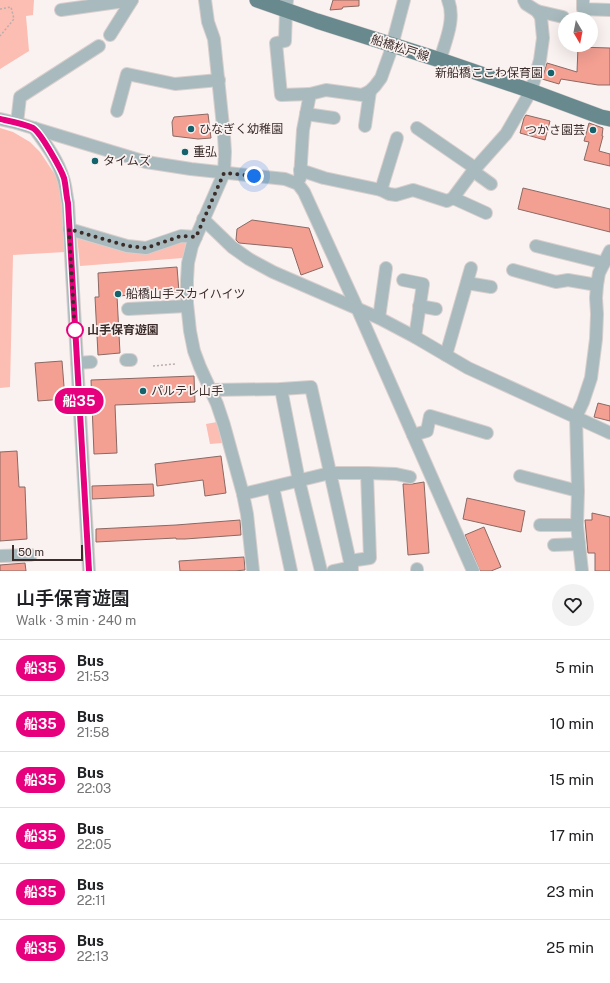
<!DOCTYPE html>
<html lang="en">
<head>
<meta charset="utf-8">
<style>
	:root { --surface:#fff; --page:#f2f2f2; --text:#202124; --muted:#757577; --line:#e0e0e0 }
	body { margin:0; font-family:"Public Sans","Noto Sans JP",sans-serif; background:var(--page); color:var(--text); height:100vh; display:flex; flex-direction:column; font-size:15px; white-space:nowrap }
	* { box-sizing:border-box; margin:0 }
	p { font-size:13px; color:var(--muted) }
	.icon { flex:none; width:22px; height:22px; fill:none; stroke:currentColor; stroke-width:2; stroke-linecap:round; stroke-linejoin:round }
	.map { position:relative; height:571px; overflow:hidden }
	.drawer { display:flex; flex-direction:column; background:var(--surface); flex:1 }
	.drawer>* { flex:none }
	.badge { padding:0 8px; border-radius:13px; font-size:14px; line-height:26px }
	.needle { width:26px; rotate:170deg }
	.fabs { position:absolute; left:558px; top:12px; display:grid; gap:8px }
	.fabs a { display:grid; place-items:center; width:40px; height:40px; border-radius:50%; background:var(--surface); box-shadow:0 4px 16px #0002; font-size:20px }
	.scale { position:absolute; left:12px; bottom:10px; width:71px; box-sizing:border-box; padding-left:4px; border:2px solid #3c2d2a; border-top:0; font-size:11px; line-height:14px; white-space:nowrap; color:#3c2d2a; -webkit-text-stroke:3px #faf2f1; paint-order:stroke }
	.you { position:absolute; width:20px; height:20px; margin:-10px; border:3px solid #fff; border-radius:50%; background:#1a73e8; box-shadow:0 0 0 6px #1a73e833 }
	.map>.badge { position:absolute; translate:-50% -50%; box-shadow:0 0 0 2px #fff }
	.round { display:grid; place-items:center; flex:none; width:42px; height:42px; border-radius:21px; background:var(--page) }
	.head { display:flex; align-items:center; justify-content:space-between; height:68px; padding:0 16px }
	h1 { font-size:19px; font-weight:600; line-height:30px }
	ul { padding:0; list-style:none }
	li { display:flex; align-items:center; gap:12px; height:56px; padding:0 16px; border-top:1px solid var(--line) }
	li div { flex:1 }
	li b { display:block; font-size:15px }
	li em { font-style:normal }
	li .badge { min-width:44px; font-weight:700; text-align:center }
	.map>svg:first-child { display:block }
	.green { fill:#fcbdb3 }
	.building { fill:#f39f92; stroke:#8b6963 }
	.lines { fill:none; stroke-linecap:round; stroke-linejoin:round }
	.minor-casing { stroke:#d8cfcd; stroke-width:14 }
	.major-casing { stroke:#d8cfcd; stroke-width:16 }
	.path { stroke:#b9aeac; stroke-width:1.5; stroke-dasharray:2 2; stroke-linecap:butt }
	.minor { stroke:#a8babd; stroke-width:12 }
	.major { stroke:#68898e; stroke-width:15 }
	.line-casing { stroke:#fff; stroke-width:9 }
	.line { stroke:#e6007e; stroke-width:6 }
	.walk { stroke:#3c2d2a; stroke-width:4; stroke-dasharray:0 7.2 }
	.poi-dot { fill:#14626b; stroke:#faf2f1; stroke-width:1.5 }
	.stop-dot { fill:#fff; stroke:#e6007e; stroke-width:2 }
	.labels { text-anchor:middle; dominant-baseline:central; stroke-width:3.5; stroke-linejoin:round; paint-order:stroke }
	.street-label { font-size:12px; fill:#3c2d2a; stroke:#faf2f1 }
	.poi-label { font-size:12px; fill:#3c2d2a; stroke:#faf2f1; text-anchor:start }
	.stop-label { font-size:12px; font-weight:bold; fill:#3c2d2a; stroke:#faf2f1; text-anchor:start }
</style>
</head>
<body>
<div class="map">
<svg width="610" height="571" viewBox="0 0 610 571">
	<rect width="100%" height="100%" fill="#faf2f1"/>
	<!-- green -->
	<g class="green">
		<polygon points="0,0 34,0 33,15 26,16 29,51 0,69"/>
		<polygon points="0,128 13,132 30,142 40,152 56,176 61,188 65,252 13,255 10,387 0,388"/>
		<polygon points="77,236 128,249 182,240 186,243 183,258 80,266"/>
		<polygon points="217,422 222,443 210,444 206,424"/>
	</g>
	<!-- building -->
	<g class="building">
		<polygon points="333,0 359,0 359,6 343,7 342,9 330,10"/>
		<polygon points="578,47 610,48 610,85 598,85 561,79 559,84 542,79 547,63 577,72"/>
		<polygon points="208,114 211,138 198,139 173,136 172,122 174,117"/>
		<polygon points="526,115 550,121 545,140 520,133 524,118"/>
		<polygon points="589,123 603,128 602,136 603,136 599,151 610,154 610,166 584,160 589,142 584,141"/>
		<polygon points="523,188 610,209 610,232 518,209"/>
		<polygon points="252,220 309,228 323,267 301,275 292,248 239,243 236,240 237,229"/>
		<polygon points="177,267 179,292 117,296 120,353 98,355 95,297 99,297 98,273"/>
		<polygon points="62,361 65,399 38,401 35,363"/>
		<polygon points="194,376 195,402 115,405 117,453 94,454 91,380"/>
		<polygon points="598,403 610,406 610,421 594,417"/>
		<polygon points="17,451 19,487 25,487 27,539 0,541 0,452"/>
		<polygon points="221,456 226,493 205,496 203,480 157,486 155,464"/>
		<polygon points="424,482 429,553 408,555 403,484 412,484"/>
		<polygon points="153,484 154,496 92,499 92,486"/>
		<polygon points="467,498 525,511 521,532 463,519"/>
		<polygon points="592,513 610,517 610,571 595,571 595,553 588,553 585,520 592,520"/>
		<polygon points="240,520 241,535 185,539 176,539 176,538 96,542 96,529 176,525"/>
		<polygon points="484,527 501,567 491,571 480,571 465,535"/>
		<polygon points="244,557 245,570 235,571 180,571 179,561"/>
		<polygon points="25,563 26,571 0,571 0,565"/>
	</g>
	<g class="lines">
		<!-- minor casing -->
		<g class="minor-casing">
			<g id="minor">
				<polyline points="205,0 208,22 214,39 224,136 225,152 224,173 192,246 188,263 187,280 187,303 190,331 194,351 200,367 217,404 224,425 243,494 247,514 253,571"/>
				<polyline points="287,0 286,11 285,41 276,43 281,95 310,94"/>
				<polyline points="583,0 583,9 610,10"/>
				<polyline points="61,10 132,0"/>
				<polyline points="537,11 563,17"/>
				<polyline points="110,35 132,0"/>
				<path d="M440,60C445,42 456,19 448,0"/>
				<polyline points="117,111 127,74 175,84 219,80"/>
				<polyline points="306,114 334,118"/>
				<polyline points="0,119 17,123 146,162 191,169 285,179 298,184 304,192 358,310 473,571"/>
				<polyline points="17,123 20,97 99,46"/>
				<polyline points="365,126 370,91"/>
				<path d="M34,128C45,143 58,160 63,178C66,186 66,195 68,203L89,571"/>
				<polyline points="417,128 475,168"/>
				<polyline points="300,170 324,178 381,190 389,194 396,195 413,190 447,201 453,198 473,171 506,134 531,91 540,60 543,38 541,17 537,11 526,4 524,0"/>
				<polyline points="473,171 491,184"/>
				<polyline points="300,178 303,130 310,94 326,90 362,95 370,91 375,86 381,78 390,53 404,0"/>
				<polyline points="381,190 397,138"/>
				<polyline points="453,198 486,213"/>
				<polyline points="203,219 232,247 249,259 273,272 379,318 415,337 468,368 608,432 610,433"/>
				<polyline points="69,229 127,246 146,248 181,236 196,237"/>
				<polyline points="536,246 604,263"/>
				<polyline points="513,270 556,282 568,280 597,285"/>
				<polyline points="403,280 423,284 415,337"/>
				<polyline points="467,283 491,287"/>
				<polyline points="419,306 436,309"/>
				<polyline points="128,309 187,306"/>
				<polyline points="379,318 386,268"/>
				<polyline points="446,355 471,268"/>
				<polyline points="126,360 131,360"/>
				<polyline points="77,363 91,362"/>
				<polyline points="281,389 299,481 321,571"/>
				<polyline points="211,390 281,389 311,387 352,571"/>
				<polyline points="413,435 427,431 430,416 487,433"/>
				<polyline points="520,476 578,491"/>
				<polyline points="273,487 291,571"/>
				<polyline points="243,494 330,473 367,473 396,474 410,477"/>
				<polyline points="540,525 577,525"/>
				<polyline points="554,545 579,544"/>
				<polyline points="0,556 31,555"/>
				<polyline points="350,561 370,558 367,473"/>
				<polyline points="417,569 417,571"/>
				<polyline points="333,571 352,567"/>
				<polyline points="582,571 577,525 578,491 576,417 583,402 591,378 596,339 597,314 596,298 597,285 599,273 610,251"/>
			</g>
		</g>
		<!-- major casing -->
		<g class="major-casing">
			<polyline id="major" points="257,0 317,21 440,60 531,91 601,117 610,119"/>
		</g>
		<!-- path -->
		<g class="path">
			<polyline points="0,9 11,7 14,19 0,36"/>
			<polyline points="153,366 175,364"/>
		</g>
		<!-- minor -->
		<use href="#minor" class="minor"/>
		<!-- major -->
		<use href="#major" class="major"/>
	</g>
	<g class="lines">
		<!-- line casing -->
		<g class="line-casing">
			<path id="line" d="M0,119C9,121 25,124 33,128C41,133 61,169 64,178C66,186 66,195 68,203L89,571"/>
		</g>
		<!-- line -->
		<use href="#line" class="line"/>
		<!-- walk -->
		<polyline class="walk" points="75,330 75,334 69,229 127,246 146,248 181,236 196,237 224,173 254,176"/>
	</g>
	<!-- markers -->
	<g class="poi-dot">
		<circle cx="551" cy="73" r="4"/>
		<circle cx="191" cy="129" r="4"/>
		<circle cx="593" cy="130" r="4"/>
		<circle cx="185" cy="152" r="4"/>
		<circle cx="95" cy="161" r="4"/>
		<circle cx="118" cy="294" r="4"/>
		<circle cx="143" cy="391" r="4"/>
	</g>
	<circle class="stop-dot" cx="75" cy="330" r="8"/>
	<g class="labels">
		<!-- street labels -->
		<g class="street-label">
			<text transform="translate(400 48) rotate(18)">船橋松戸線</text>
		</g>
		<!-- poi labels -->
		<g class="poi-label">
			<text x="543" y="73" text-anchor="end">新船橋ここわ保育園</text>
			<text x="199" y="129">ひなぎく幼稚園</text>
			<text x="585" y="130" text-anchor="end">つかさ園芸</text>
			<text x="193" y="152">重弘</text>
			<text x="103" y="161">タイムズ</text>
			<text x="126" y="294">船橋山手スカイハイツ</text>
			<text x="151" y="391">パルテレ山手</text>
		</g>
		<!-- stop labels -->
		<g class="stop-label">
			<text x="87" y="330">山手保育遊園</text>
		</g>
	</g>
</svg>
<div class="fabs">
<a><svg class="needle" viewBox="-14 -14 28 28"><path d="M0-13l5 13h-10z" fill="#e53935"/><path d="M0 13l5-13h-10z" fill="#757577"/></svg></a>
</div>
<div class="scale">50 m</div>
<div class="you" style="left:254px;top:176px"></div>
<b class="badge" style="left:79px;top:401px;background:#e6007e;color:#fff">船35</b>
</div>
<section class="drawer">
<div class="head"><div><h1>山手保育遊園</h1><p>Walk · 3 min · 240 m</p></div><a class="round"><svg class="icon" aria-label="heart" viewBox="0 0 24 24"><path d="M12 20l-8-8c-3-5 5-10 8-4 3-6 11-1 8 4z"/></svg></a></div>
<ul>
<li><span class="badge" style="background:#e6007e;color:#fff">船35</span><div><b>Bus</b><p>21:53</p></div><em>5 min</em></li>
<li><span class="badge" style="background:#e6007e;color:#fff">船35</span><div><b>Bus</b><p>21:58</p></div><em>10 min</em></li>
<li><span class="badge" style="background:#e6007e;color:#fff">船35</span><div><b>Bus</b><p>22:03</p></div><em>15 min</em></li>
<li><span class="badge" style="background:#e6007e;color:#fff">船35</span><div><b>Bus</b><p>22:05</p></div><em>17 min</em></li>
<li><span class="badge" style="background:#e6007e;color:#fff">船35</span><div><b>Bus</b><p>22:11</p></div><em>23 min</em></li>
<li><span class="badge" style="background:#e6007e;color:#fff">船35</span><div><b>Bus</b><p>22:13</p></div><em>25 min</em></li>
</ul>
</section>
</body>
</html>
